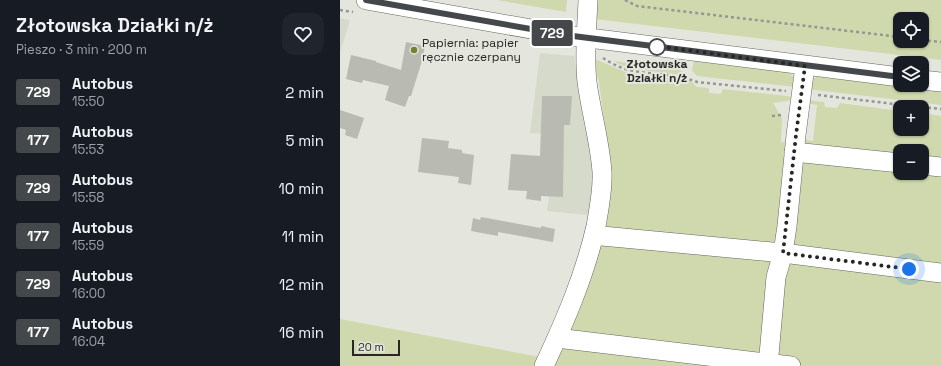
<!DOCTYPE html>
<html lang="pl">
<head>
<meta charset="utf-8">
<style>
	:root { --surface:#171b24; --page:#20242c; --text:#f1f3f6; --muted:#9ea1a6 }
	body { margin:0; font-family:"Space Grotesk",sans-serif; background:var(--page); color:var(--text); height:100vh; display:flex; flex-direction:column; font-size:15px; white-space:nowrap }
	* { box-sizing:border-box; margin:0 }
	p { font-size:13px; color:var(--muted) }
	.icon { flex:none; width:22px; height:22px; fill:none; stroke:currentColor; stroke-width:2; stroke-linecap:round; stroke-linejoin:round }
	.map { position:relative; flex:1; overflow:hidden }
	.drawer { display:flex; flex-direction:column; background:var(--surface); width:340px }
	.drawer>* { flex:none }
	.badge { padding:0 8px; border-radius:3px; font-size:14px; line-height:26px }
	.tools { position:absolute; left:553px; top:12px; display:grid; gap:8px }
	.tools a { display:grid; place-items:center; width:36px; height:36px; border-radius:8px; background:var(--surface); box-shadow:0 1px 3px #0004; font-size:20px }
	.scale { position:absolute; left:12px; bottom:10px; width:48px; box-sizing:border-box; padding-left:4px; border:2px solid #272825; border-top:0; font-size:11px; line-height:14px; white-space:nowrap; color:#272825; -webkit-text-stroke:3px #e4e6dd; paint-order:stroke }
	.you { position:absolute; width:20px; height:20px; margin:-10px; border:3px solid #fff; border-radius:50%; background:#1a73e8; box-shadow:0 0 0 6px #1a73e833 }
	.map>.badge { position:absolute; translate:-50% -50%; box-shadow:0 0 0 2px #fff }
	.round { display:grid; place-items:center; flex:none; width:42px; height:42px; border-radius:12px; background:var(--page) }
	.summary { display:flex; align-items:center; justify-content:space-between; height:68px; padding:0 16px }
	h1 { font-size:19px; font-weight:800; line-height:30px }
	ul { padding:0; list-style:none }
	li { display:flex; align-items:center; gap:12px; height:48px; padding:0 16px }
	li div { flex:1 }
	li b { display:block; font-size:15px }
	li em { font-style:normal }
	li .badge { min-width:44px; font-weight:700; text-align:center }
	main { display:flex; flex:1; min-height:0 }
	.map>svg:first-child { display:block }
	.built { fill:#d6dacb }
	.green { fill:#cfd9ad; fill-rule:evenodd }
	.building { fill:#b9bbb3 }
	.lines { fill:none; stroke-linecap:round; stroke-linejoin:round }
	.minor-casing { stroke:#64665e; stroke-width:20 }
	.path { stroke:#969791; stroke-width:2.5; stroke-dasharray:3 3; stroke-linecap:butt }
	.minor { stroke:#fff; stroke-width:19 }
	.line-casing { stroke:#fff; stroke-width:9 }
	.line { stroke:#45484a; stroke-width:6 }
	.walk { stroke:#272825; stroke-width:4; stroke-dasharray:0 7.2 }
	.stop-dot { fill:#fff; stroke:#45484a; stroke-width:2 }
	.poi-dot { fill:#748230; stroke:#e4e6dd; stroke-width:1.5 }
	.labels { text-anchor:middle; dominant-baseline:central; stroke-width:4; stroke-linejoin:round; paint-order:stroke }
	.poi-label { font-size:12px; fill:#272825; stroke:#e4e6dd; text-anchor:start }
	.stop-label { font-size:12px; font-weight:bold; fill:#272825; stroke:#e4e6dd }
</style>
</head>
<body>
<main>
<section class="drawer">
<div class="summary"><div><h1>Złotowska Działki n/ż</h1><p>Pieszo · 3 min · 200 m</p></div><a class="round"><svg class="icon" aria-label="heart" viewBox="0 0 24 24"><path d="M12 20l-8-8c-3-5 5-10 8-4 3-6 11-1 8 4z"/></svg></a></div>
<ul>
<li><span class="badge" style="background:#45484a;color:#fff">729</span><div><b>Autobus</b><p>15:50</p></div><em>2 min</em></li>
<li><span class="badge" style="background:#45484a;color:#fff">177</span><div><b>Autobus</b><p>15:53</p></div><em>5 min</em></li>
<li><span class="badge" style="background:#45484a;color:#fff">729</span><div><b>Autobus</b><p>15:58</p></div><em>10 min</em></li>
<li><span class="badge" style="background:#45484a;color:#fff">177</span><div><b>Autobus</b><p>15:59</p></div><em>11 min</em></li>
<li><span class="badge" style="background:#45484a;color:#fff">729</span><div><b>Autobus</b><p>16:00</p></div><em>12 min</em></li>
<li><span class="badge" style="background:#45484a;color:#fff">177</span><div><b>Autobus</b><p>16:04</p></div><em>16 min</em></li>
</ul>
</section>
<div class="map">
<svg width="601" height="366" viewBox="0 0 601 366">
	<rect width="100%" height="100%" fill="#e4e6dd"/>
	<!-- built -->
	<g class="built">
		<polygon points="0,18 10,20 0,53"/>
		<polygon points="200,53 234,56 255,179 248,215 207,211 209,197 211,134 190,133"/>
	</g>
	<!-- green -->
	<g class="green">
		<polygon points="157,0 227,0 226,12"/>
		<path d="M256,0H601V60L254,19ZM560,19H582V41H560Z"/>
		<path d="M253,58L285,72L351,81L357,87L368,88L369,89V93L381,94L383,89L455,97L447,101L433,103L442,118L441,142L460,144L461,139L473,141L477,105L466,103V100L484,102L485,107L497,108L500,103L560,111V129H582V113L601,116V366H213L272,179L259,82ZM560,151H582V173H560Z"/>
		<path d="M354,60L446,71C453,75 456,80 456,87L357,76L352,71Z"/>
		<path d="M274,61L340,70L346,75C330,73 283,70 274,61Z"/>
		<polygon points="482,75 601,89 601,105 467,89 472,79"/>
		<polygon points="0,319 200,357 195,366 0,366"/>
	</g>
	<!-- building -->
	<g class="building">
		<polygon points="66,42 85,46 82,61 71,96 69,96 65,107 45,100 49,86 23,80 22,83 6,79 11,55 36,61 36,62 61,70"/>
		<polygon points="202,96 232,96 230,125 224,125 223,197 201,196 201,201 186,199 187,191 168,190 171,154 200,156"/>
		<polygon points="0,110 24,118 17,139 5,135 6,130 0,128"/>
		<polygon points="82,138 109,141 108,148 122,150 122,153 134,155 131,185 118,183 119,177 78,172"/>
		<polygon points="141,217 201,228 201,226 215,229 213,242 158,232 158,236 131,231 133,218 140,220"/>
	</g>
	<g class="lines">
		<!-- minor casing -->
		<g class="minor-casing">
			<g id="minor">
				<polyline points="26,0 225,35 560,77"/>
				<polyline points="582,80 601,82"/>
				<polyline points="454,152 560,163"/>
				<polyline points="582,165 601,167"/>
				<polyline points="262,236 443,253 601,273"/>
				<polyline points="225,339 451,366"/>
				<path d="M204,366C225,321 245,275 256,226C259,209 263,190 262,172C260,142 251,112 247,82C244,55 247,27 248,0"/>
				<polyline points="428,366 436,277 443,253 447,226 456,135 465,66"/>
			</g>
		</g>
		<!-- path -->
		<g class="path">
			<polyline points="285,0 297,6 560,37"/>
			<polyline points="0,10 13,12"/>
			<polyline points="582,40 601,42"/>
			<path d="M263,58C271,63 280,68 289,70C311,75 335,73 357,82L446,91"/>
			<polyline points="478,95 580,107"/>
			<polyline points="582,107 601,109"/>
			<polyline points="432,116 441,115"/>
		</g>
		<!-- minor -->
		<use href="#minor" class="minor"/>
	</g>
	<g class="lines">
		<!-- line casing -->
		<g class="line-casing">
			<polyline id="line" points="26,0 225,35 560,77"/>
		</g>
		<!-- line -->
		<use href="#line" class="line"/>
		<!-- walk -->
		<polyline class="walk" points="317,47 316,46 465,66 456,135 443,253 569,269"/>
	</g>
	<!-- markers -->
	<circle class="stop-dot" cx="317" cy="47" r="8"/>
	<circle class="poi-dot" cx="74" cy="50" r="4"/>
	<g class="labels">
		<!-- poi labels -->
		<g class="poi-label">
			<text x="82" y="43">Papiernia: papier<tspan x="82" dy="14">ręcznie czerpany</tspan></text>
		</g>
		<!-- stop labels -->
		<g class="stop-label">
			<text x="317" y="64">Złotowska<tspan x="317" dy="14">Działki n/ż</tspan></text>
		</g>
	</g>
</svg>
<div class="tools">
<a><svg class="icon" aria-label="locate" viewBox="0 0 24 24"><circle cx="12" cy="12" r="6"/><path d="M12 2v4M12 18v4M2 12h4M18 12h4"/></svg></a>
<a><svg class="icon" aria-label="layers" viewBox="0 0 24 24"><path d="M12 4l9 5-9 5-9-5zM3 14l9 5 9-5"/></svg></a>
<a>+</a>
<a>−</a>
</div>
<div class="scale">20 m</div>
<div class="you" style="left:569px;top:269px"></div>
<b class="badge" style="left:212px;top:33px;background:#45484a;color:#fff">729</b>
</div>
</main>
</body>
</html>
